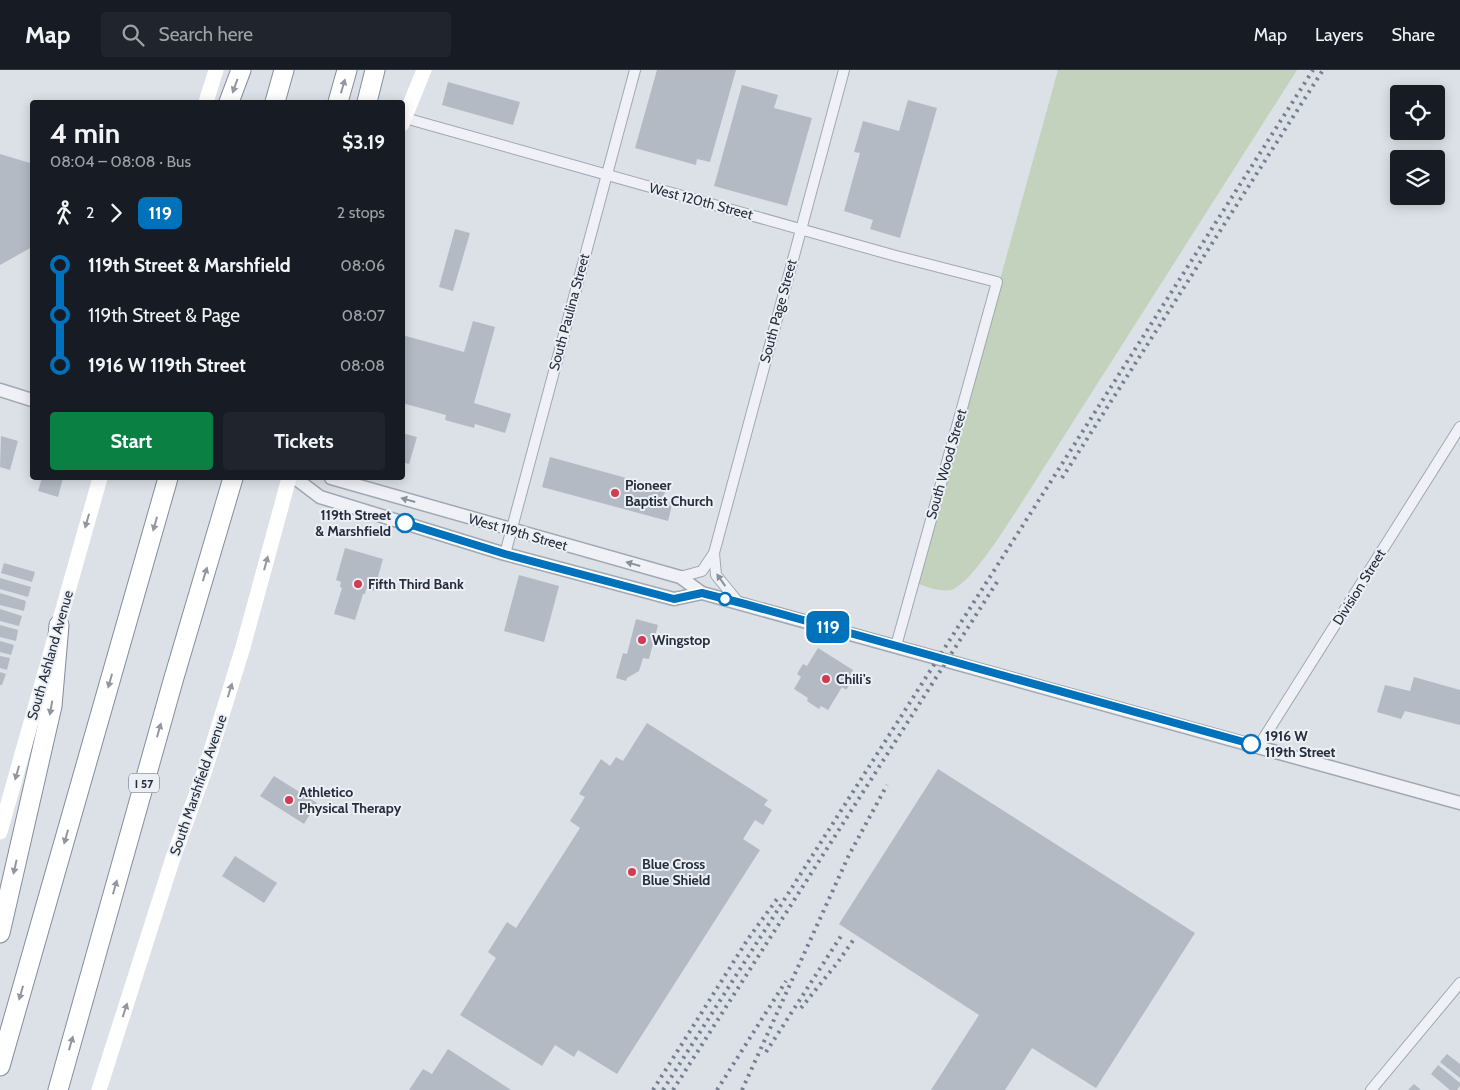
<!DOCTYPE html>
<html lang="en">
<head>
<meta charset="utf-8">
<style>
	:root { --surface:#171b24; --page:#20242c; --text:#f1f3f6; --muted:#9ea1a6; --line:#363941; --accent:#0b8043 }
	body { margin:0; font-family:Cabin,sans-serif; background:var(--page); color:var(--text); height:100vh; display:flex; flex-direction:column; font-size:19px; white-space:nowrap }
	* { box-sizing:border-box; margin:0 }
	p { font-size:16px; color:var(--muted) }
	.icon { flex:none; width:28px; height:28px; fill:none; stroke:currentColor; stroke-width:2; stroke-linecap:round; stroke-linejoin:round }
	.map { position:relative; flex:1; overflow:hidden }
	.sheet { position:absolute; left:30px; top:30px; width:375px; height:380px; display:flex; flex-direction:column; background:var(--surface); border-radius:5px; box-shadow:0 2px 12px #0003 }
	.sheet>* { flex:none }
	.badge { padding:0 10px; border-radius:8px; font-size:18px; line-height:32px }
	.buttons { position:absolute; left:1390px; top:15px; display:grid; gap:10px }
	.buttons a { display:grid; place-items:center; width:55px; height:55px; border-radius:5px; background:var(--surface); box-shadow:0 2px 12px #0003; font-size:25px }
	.map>.badge { position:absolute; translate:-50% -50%; box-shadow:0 0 0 2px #fff }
	.legs { display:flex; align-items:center; gap:8px; height:55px; padding:0 20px; font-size:16px }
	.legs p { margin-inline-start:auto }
	.head { display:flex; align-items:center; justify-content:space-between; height:85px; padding:0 20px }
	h1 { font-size:28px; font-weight:800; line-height:38px }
	.button { display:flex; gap:10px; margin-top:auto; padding:10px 20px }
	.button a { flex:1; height:58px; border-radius:5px; background:var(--accent); color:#fff; font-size:20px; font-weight:800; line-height:58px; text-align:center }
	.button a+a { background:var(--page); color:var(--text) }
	ul { padding:0 20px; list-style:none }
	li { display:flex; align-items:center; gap:18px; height:50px; font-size:19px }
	li i { display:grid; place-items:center; width:8px; height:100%; margin:0 6px; background:currentColor }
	li i::after { content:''; width:12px; height:12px; margin:-6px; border:4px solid; border-radius:50%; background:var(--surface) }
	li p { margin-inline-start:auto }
	li:first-child i { background:linear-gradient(#0000 50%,currentColor 0) }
	li:last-child i { background:linear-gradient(currentColor 50%,#0000 0) }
	header { display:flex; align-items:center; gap:30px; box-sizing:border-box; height:70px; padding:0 25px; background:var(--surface); border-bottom:1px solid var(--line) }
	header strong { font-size:24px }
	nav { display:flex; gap:28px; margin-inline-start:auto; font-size:18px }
	.search { width:350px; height:45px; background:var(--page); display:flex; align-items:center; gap:12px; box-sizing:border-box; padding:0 18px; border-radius:5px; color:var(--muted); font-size:19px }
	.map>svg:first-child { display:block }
	.green { fill:#c2d2bd }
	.building { fill:#b3bac4 }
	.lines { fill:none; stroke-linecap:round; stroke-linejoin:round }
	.minor-casing { stroke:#a1a8b1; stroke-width:12 }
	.tertiary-casing { stroke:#a1a8b1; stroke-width:15 }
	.motorway-casing { stroke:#838e9f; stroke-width:21 }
	.minor { stroke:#eff1f6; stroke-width:10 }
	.tertiary { stroke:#eff1f6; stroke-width:12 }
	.secondary { stroke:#fff; stroke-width:15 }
	.motorway { stroke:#fff; stroke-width:19 }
	.rail { stroke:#758092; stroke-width:4; stroke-dasharray:2.5 5; stroke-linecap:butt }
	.oneway { fill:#92969e }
	.oneway2 { fill:#8a909a }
	.line-1-casing { stroke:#fff; stroke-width:11 }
	.line-1 { stroke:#0072bc; stroke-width:8 }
	.poi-dot { fill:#d43a50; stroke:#ecf0f5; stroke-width:2 }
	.stop-1-dot { fill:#fff; stroke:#0072bc; stroke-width:2.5 }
	.labels { text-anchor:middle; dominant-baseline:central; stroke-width:4; stroke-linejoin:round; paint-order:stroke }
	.shield { fill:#ecf0f5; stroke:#616875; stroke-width:1 }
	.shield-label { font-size:12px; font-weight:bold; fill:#252e3e }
	.street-label { font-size:14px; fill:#252e3e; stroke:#ecf0f5 }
	.poi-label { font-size:14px; font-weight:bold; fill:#252e3e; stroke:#ecf0f5; text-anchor:start }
	.stop-label { font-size:14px; font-weight:bold; fill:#252e3e; stroke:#ecf0f5; text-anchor:end }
</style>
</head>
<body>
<header>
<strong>Map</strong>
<div class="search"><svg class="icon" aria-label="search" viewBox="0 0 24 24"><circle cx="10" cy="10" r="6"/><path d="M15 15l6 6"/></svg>Search here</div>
<nav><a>Map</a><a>Layers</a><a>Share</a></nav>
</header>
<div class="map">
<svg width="1460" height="1020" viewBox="0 0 1460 1020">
	<rect width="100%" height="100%" fill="#dce1e7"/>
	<!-- green -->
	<path class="green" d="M1058,0H1297L1017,440C1005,458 970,515 951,520C939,522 927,517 916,513Z"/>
	<!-- building -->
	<g class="building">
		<polygon points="657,0 736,0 710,92 697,89 696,95 635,78"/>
		<polygon points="448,12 520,32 513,55 442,35"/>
		<polygon points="742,15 778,25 774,38 812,48 787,136 714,116"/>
		<polygon points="908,30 937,38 900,168 870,159 873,150 844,141 860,83 854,82 863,51 899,61"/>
		<polygon points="0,84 30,93 31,89 32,89 32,177 0,195"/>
		<polygon points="455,159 470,163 453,221 439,217"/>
		<polygon points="473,251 495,257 474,333 511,344 505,363 475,354 474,358 445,350 446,345 402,333 402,265 464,282"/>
		<polygon points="402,363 417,367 409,394 402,392"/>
		<polygon points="1,366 18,371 10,400 0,397"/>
		<polygon points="550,387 666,419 663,428 673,431 668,451 542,417"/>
		<polygon points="42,408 63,408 58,427 38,421"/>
		<polygon points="345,478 383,489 374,521 366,519 365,524 363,524 355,550 334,544 342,518 340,517 341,512 336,510"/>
		<polygon points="4,493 35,502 32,512 1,503"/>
		<polygon points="519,505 559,516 544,572 504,561"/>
		<polygon points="0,508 31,517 28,527 0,519"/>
		<polygon points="0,523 26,531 24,541 0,535"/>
		<polygon points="0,539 22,546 19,556 0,551"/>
		<polygon points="636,549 658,555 649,589 643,588 639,601 627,608 626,611 616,608 623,583 627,584"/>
		<polygon points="0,555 18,560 16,571 0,567"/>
		<polygon points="0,571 14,575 11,585 0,582"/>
		<polygon points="818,578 853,600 849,607 853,610 846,620 842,617 828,640 821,636 819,639 807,631 808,628 794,619 801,607 797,604 803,594 807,596"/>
		<polygon points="0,586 10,588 7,600 0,598"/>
		<polygon points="0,602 6,604 2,615 0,615"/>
		<polygon points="1414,607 1460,620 1460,655 1405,641 1401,649 1377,642 1385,615 1410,621"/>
		<polygon points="647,653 768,730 764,735 772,740 763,755 755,750 743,769 760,780 617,1004 578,980 574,987 555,975 542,996 460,945 496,888 488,882 507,852 516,858 580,758 570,751 585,727 579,724 601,689 610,696 616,687 623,691"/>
		<polygon points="938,699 1195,863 1096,1018 1032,978 1005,1020 931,1020 979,945 839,854"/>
		<polygon points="274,706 317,733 304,754 260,726"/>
		<polygon points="235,786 277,813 264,833 222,806"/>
		<polygon points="448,979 511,1020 409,1020 423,999 432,1004"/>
		<polygon points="1447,984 1460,994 1460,1008 1440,992"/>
		<polygon points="1438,995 1460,1013 1460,1016 1457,1020 1450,1020 1431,1004"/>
		<polygon points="1414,1014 1421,1020 1408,1020"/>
	</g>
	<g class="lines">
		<!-- minor casing -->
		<g class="minor-casing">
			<g id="minor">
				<polyline points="405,48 896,186 997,212 896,576"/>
				<polyline points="714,483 716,505 738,532"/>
				<polyline points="505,484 635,0"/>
				<polyline points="680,507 702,501 714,483 844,0"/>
				<polyline points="1258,677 1460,357"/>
				<polyline points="1371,1020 1460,913"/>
			</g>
		</g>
		<!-- tertiary casing -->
		<g class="tertiary-casing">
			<g id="tertiary">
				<polyline points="0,320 32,330"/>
				<polyline points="295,408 320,427 505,484 674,529 702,523"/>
				<polyline points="331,408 680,507 702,523 1460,733"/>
			</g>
		</g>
		<!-- motorway casing -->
		<g class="motorway-casing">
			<g id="motorway">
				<polyline points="229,32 241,0"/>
				<polyline points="275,32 284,0"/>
				<polyline points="338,32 347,0"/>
				<polyline points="367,32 375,0"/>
				<polyline points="0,863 52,636 59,555"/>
				<polyline points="0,996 168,408"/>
				<polyline points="58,1020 173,611 233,408"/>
			</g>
		</g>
		<!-- minor -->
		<use href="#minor" class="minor"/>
		<!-- tertiary -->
		<use href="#tertiary" class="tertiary"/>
		<!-- secondary -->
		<g class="secondary">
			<polyline points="206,32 216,0"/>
			<polyline points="402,54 424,0"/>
			<polyline points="0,762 100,408"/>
			<polyline points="99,1020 173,788 205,700 243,577 289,408"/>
		</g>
		<!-- motorway -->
		<use href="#motorway" class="motorway"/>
		<!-- rail -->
		<g class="rail">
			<polyline points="1062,408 1323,0"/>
			<polyline points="801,938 838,892 854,869"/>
			<polyline points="766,982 843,863"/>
			<polyline points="653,1020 748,869 777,829"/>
			<polyline points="663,1020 1313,0"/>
			<polyline points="673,1020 997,512"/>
			<polyline points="717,1020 786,911"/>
			<polyline points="742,1020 849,785 887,715"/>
		</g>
	</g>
	<!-- one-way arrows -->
	<defs><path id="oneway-solid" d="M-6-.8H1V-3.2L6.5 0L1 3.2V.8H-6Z" transform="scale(1.25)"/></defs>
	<g class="oneway">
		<use href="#oneway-solid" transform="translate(235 16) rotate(110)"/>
		<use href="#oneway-solid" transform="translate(343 16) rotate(-74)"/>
		<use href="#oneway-solid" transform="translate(87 451) rotate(106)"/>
		<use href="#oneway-solid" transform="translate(155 454) rotate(106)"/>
		<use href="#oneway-solid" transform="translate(266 493) rotate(-75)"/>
		<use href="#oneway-solid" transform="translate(205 504) rotate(-73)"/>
		<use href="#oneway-solid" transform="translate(110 611) rotate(106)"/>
		<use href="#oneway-solid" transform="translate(230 620) rotate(-73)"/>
		<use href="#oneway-solid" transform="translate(51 638) rotate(100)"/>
		<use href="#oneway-solid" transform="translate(159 660) rotate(-74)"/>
		<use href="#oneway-solid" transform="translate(17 703) rotate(106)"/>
		<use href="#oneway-solid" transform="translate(66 767) rotate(106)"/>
		<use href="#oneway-solid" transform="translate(15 797) rotate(103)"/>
		<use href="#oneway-solid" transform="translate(115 817) rotate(-74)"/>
		<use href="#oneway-solid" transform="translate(21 923) rotate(106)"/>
		<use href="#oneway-solid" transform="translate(125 940) rotate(-72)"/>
		<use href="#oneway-solid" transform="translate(71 973) rotate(-74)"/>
	</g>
	<g class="oneway2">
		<use href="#oneway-solid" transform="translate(408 430) rotate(-164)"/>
		<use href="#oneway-solid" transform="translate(633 494) rotate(-164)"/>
		<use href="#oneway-solid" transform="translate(721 510) rotate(-125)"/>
	</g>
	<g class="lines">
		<!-- line-1 casing -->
		<g class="line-1-casing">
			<polyline id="line-1" points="405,453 505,484 674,529 702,523 745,534 1251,674"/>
		</g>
		<!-- line-1 -->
		<use href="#line-1" class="line-1"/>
	</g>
	<!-- markers -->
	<g class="poi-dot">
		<circle cx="615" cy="423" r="5"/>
		<circle cx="358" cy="514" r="5"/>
		<circle cx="642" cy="570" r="5"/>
		<circle cx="826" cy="609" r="5"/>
		<circle cx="289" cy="730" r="5"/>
		<circle cx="632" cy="802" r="5"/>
	</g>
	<g class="stop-1-dot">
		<circle cx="405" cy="453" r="9"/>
		<circle cx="725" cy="529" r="6"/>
		<circle cx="1251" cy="674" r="9"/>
	</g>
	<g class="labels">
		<!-- shield labels -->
		<rect class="shield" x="129" y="703.5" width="30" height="19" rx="4"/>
		<g class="shield-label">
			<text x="144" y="713">I 57</text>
		</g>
		<!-- street labels -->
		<g class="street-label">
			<text transform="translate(701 131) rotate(15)">West 120th Street</text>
			<text transform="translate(778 241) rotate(-75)">South Page Street</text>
			<text transform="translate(569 242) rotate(-75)">South Paulina Street</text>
			<text transform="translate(946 394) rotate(-74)">South Wood Street</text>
			<text transform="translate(518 462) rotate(16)">West 119th Street</text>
			<text transform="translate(1359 517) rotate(-58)">Division Street</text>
			<text transform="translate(50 585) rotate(-74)">South Ashland Avenue</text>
			<text transform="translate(198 715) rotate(-71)">South Marshfield Avenue</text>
		</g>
		<!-- poi labels -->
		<g class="poi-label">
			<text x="625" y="415">Pioneer<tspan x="625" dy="16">Baptist Church</tspan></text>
			<text x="368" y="514">Fifth Third Bank</text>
			<text x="652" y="570">Wingstop</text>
			<text x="836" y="609">Chili's</text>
			<text x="299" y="722">Athletico<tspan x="299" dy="16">Physical Therapy</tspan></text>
			<text x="642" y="794">Blue Cross<tspan x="642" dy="16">Blue Shield</tspan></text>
		</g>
		<!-- stop labels -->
		<g class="stop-label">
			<text x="391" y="445">119th Street<tspan x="391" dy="16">&amp; Marshfield</tspan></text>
			<text x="1265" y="666" text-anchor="start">1916 W<tspan x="1265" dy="16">119th Street</tspan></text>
		</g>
	</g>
</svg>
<div class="buttons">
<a><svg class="icon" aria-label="locate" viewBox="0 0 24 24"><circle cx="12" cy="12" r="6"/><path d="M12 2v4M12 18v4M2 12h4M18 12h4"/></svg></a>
<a><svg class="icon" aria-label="layers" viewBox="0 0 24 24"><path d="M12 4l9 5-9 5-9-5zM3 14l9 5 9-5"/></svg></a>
</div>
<b class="badge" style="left:828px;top:557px;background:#0072bc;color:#fff">119</b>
<section class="sheet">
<div class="head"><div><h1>4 min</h1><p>08:04 – 08:08 · Bus</p></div><b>$3.19</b></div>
<div class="legs"><svg class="icon" aria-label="walk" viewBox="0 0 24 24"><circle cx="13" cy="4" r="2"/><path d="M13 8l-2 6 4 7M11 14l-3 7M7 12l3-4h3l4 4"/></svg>2<svg class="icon" aria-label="forward" viewBox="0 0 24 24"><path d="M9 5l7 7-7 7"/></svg><b class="badge" style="background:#0072bc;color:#fff">119</b><p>2 stops</p></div>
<ul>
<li><i style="color:#0072bc"></i><b>119th Street &amp; Marshfield</b><p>08:06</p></li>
<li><i style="color:#0072bc"></i><span>119th Street &amp; Page</span><p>08:07</p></li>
<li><i style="color:#0072bc"></i><b>1916 W 119th Street</b><p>08:08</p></li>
</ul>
<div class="button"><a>Start</a><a>Tickets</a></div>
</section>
</div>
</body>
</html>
